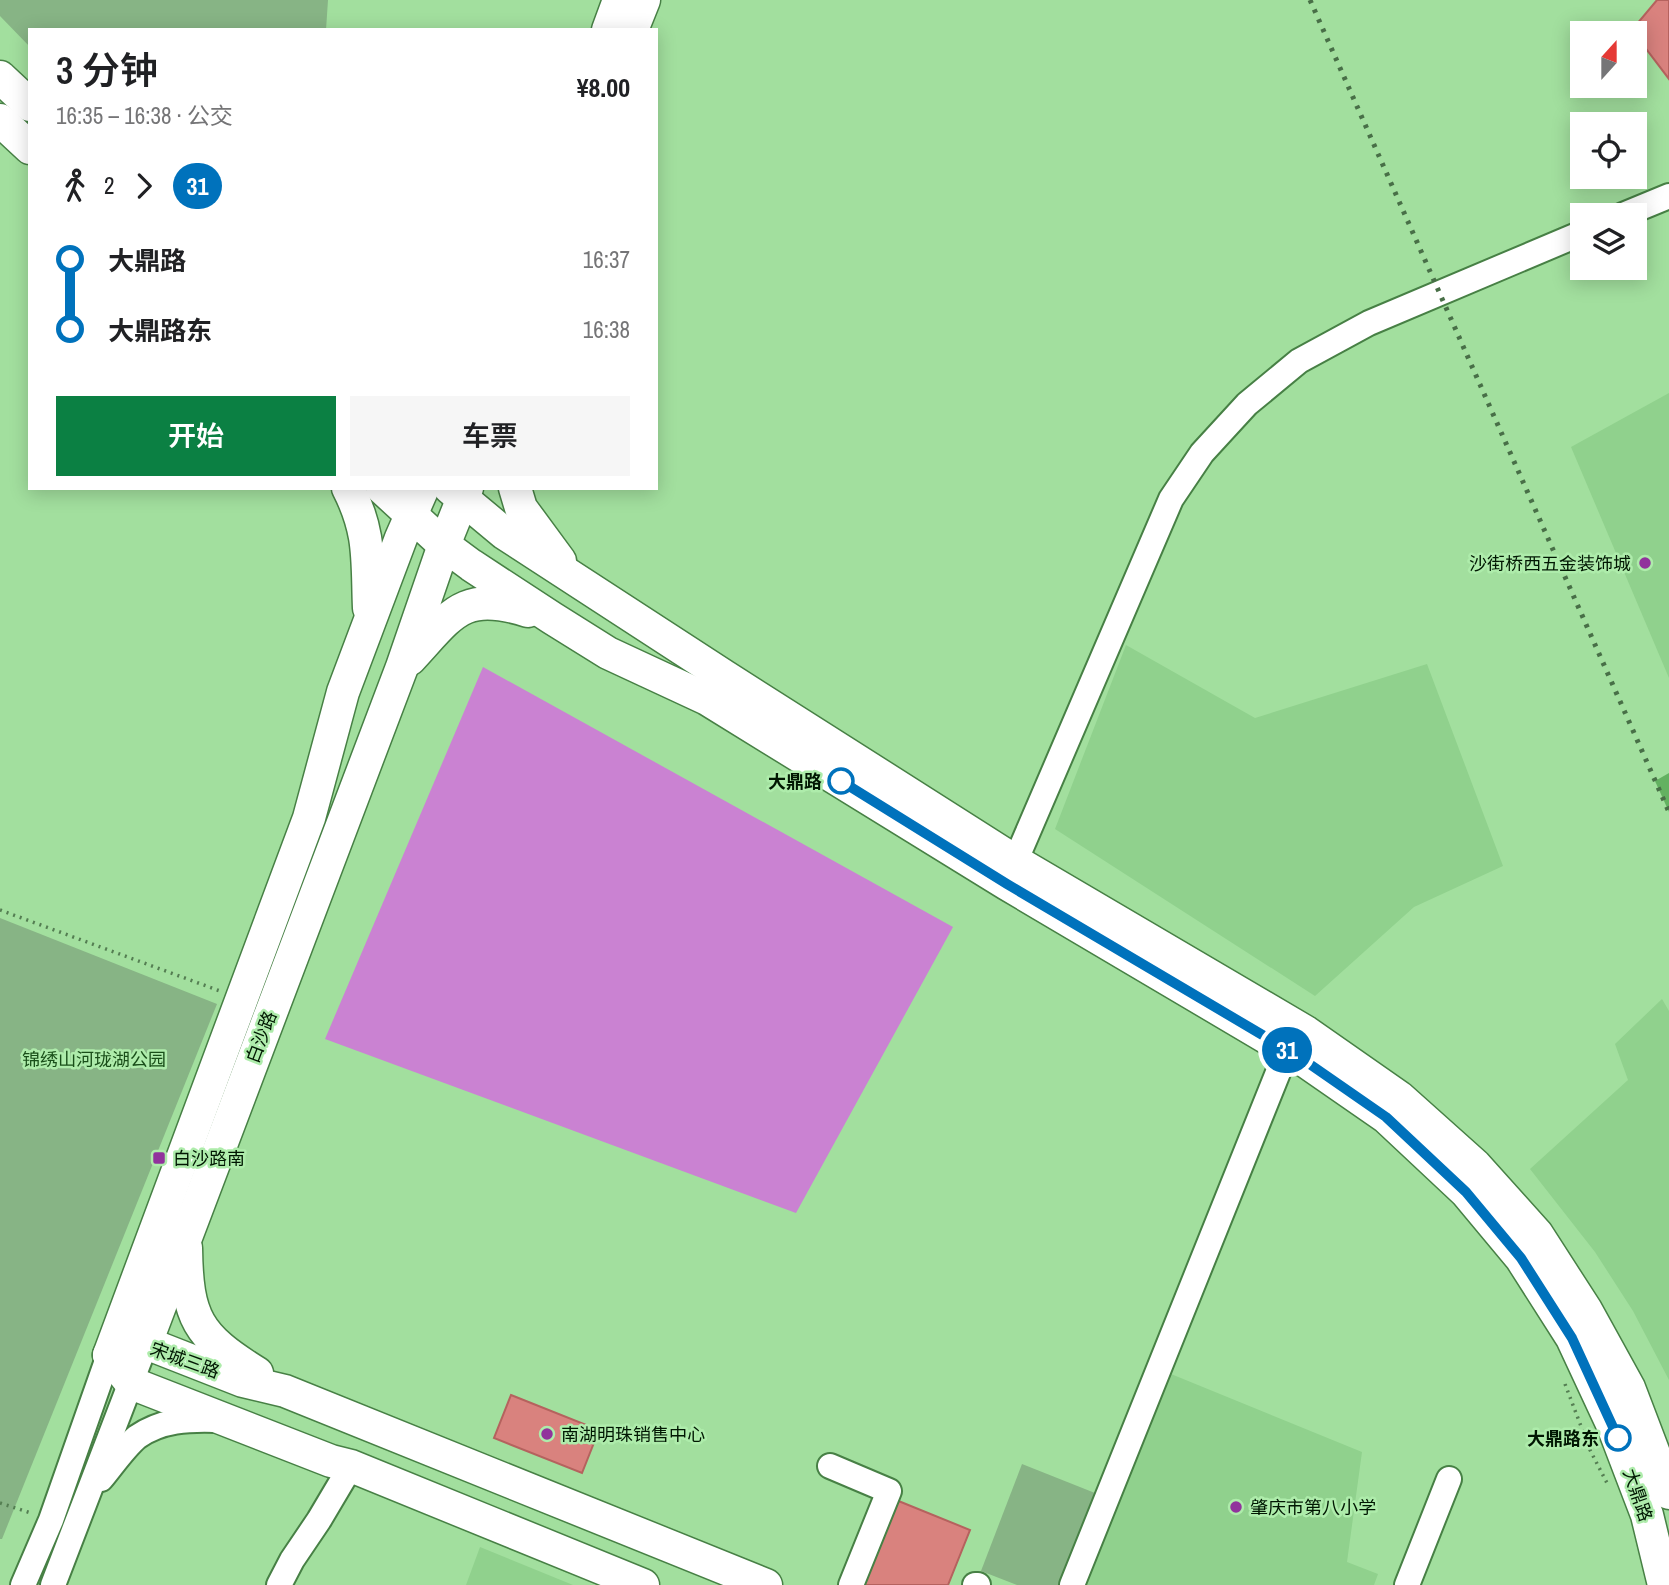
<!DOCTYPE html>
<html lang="zh">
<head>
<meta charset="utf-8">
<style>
	:root { --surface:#fff; --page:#f6f6f6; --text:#202124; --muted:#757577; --accent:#0b8043 }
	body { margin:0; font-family:"Archivo Narrow","Noto Sans SC",sans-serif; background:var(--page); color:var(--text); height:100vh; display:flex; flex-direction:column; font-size:26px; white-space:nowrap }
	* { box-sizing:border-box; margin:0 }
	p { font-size:23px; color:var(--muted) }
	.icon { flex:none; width:38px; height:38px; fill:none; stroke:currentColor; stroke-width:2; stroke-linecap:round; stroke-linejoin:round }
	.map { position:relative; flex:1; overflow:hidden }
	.side { position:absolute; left:28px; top:28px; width:630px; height:462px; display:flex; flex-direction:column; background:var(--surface); border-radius:0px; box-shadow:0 4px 18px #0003 }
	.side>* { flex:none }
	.badge { padding:0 14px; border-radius:23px; font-size:24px; line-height:46px }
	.needle { width:46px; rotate:21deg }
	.fabs { position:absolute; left:1570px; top:21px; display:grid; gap:14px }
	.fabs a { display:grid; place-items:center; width:77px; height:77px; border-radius:0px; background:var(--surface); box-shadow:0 4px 18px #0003; font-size:35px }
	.map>.badge { position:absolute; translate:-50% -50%; box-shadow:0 0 0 4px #fff }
	.legs { display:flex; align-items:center; gap:10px; height:77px; padding:0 28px; font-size:23px }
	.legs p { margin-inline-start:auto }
	.overview { display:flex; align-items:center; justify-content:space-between; height:119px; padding:0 28px }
	h1 { font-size:38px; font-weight:600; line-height:52px }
	.button { display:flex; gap:14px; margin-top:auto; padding:14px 28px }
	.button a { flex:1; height:80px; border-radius:0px; background:var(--accent); color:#fff; font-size:28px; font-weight:600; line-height:80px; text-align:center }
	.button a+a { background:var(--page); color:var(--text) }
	ul { padding:0 28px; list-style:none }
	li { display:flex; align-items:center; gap:24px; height:70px; font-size:26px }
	li i { display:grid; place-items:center; width:10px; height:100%; margin:0 9px; background:currentColor }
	li i::after { content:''; width:18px; height:18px; margin:-9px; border:5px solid; border-radius:50%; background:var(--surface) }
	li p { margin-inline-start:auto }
	li:first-child i { background:linear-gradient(#0000 50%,currentColor 0) }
	li:last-child i { background:linear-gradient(currentColor 50%,#0000 0) }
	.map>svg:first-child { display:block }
	.built { fill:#90d18d }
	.green { fill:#87b485 }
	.forest { fill:#63b161 }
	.water { fill:#ca82d2 }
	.building { fill:#d9827e; stroke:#b5625e; stroke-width:2 }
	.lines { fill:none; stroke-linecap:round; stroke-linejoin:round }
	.minor-casing { stroke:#478045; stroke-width:28 }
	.major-casing { stroke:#478045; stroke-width:35 }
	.path { stroke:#547e52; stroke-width:3.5; stroke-dasharray:2 5; stroke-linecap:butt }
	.minor { stroke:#fff; stroke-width:24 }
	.major { stroke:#fff; stroke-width:32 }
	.rail { stroke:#486f47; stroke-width:5; stroke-dasharray:3.5 7; stroke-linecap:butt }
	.line-1-casing { stroke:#fff; stroke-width:16 }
	.line-1 { stroke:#0072bc; stroke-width:10 }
	.poi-dot { fill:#91339c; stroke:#aeecab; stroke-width:2.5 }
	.stop-1-dot { fill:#fff; stroke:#0072bc; stroke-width:3.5 }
	.labels { text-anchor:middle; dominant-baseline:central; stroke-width:5; stroke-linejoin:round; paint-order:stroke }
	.poi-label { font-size:18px; fill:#011702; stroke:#aeecab; text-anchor:start }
	.stop-label { font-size:18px; font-weight:bold; fill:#011702; stroke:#aeecab; text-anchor:end }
	.street-label { font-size:18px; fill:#011702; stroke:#aeecab }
	.park-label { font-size:18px; fill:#194e19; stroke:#aeecab }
</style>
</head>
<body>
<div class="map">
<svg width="1669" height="1585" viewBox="0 0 1669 1585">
	<rect width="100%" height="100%" fill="#a2df9e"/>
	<!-- built -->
	<g class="built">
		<polygon points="1669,393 1669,678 1571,447"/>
		<polygon points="1126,645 1255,718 1427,664 1503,866 1414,907 1315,996 1055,829"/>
		<polygon points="1662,999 1669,1011 1669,1380 1633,1311 1595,1252 1530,1169 1628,1080 1615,1044"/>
		<polygon points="1171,1374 1362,1452 1347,1562 1378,1574 1374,1585 1085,1585"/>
		<polygon points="480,1547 573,1585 466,1585"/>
	</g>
	<!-- green -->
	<g class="green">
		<polygon points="0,0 328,0 326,30 30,30 30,47 0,16"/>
		<polygon points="0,918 217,1004 2,1539 0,1539"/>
		<polygon points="1022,1464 1100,1495 1064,1585 1017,1585 981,1571"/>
	</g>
	<!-- forest -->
	<polygon class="forest" points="1669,773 1669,812 1655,781"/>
	<!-- water -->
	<polygon class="water" points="483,667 953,927 796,1213 325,1039"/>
	<!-- building -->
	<g class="building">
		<polygon points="1657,0 1669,0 1669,79 1634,33 1631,31"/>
		<polygon points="511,1395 599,1430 582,1473 494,1438"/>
		<polygon points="896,1500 970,1530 948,1585 862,1585"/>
	</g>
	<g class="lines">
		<!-- minor casing -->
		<g class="minor-casing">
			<g id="minor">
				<polyline points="1623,215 1669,196"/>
				<polyline points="1009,876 1171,499 1202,453 1247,404 1299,361 1369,323 1582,233"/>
				<polyline points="830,1466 889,1491 851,1585"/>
				<path d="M101,1479C112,1466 124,1448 137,1437C161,1420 189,1419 217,1420"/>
				<polyline points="23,1585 51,1520 109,1355"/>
				<polyline points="53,1585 146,1343"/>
				<polyline points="279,1585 292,1560 319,1520 351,1466"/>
				<polyline points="975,1585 978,1585"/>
				<polyline points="1072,1585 1279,1070"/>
				<polyline points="1407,1585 1449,1479"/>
			</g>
		</g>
		<!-- major casing -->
		<g class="major-casing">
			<g id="major">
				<polyline points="608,30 619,0"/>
				<polyline points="632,30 644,0"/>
				<polyline points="0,77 30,105"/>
				<polyline points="0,120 30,148"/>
				<path d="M348,488C371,533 367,560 369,608"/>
				<polyline points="382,488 444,545 471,565 552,618 608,653 707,699 1007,884 1298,1056 1386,1117 1466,1192 1521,1258 1572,1338 1613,1426 1647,1515 1664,1585"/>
				<polyline points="450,488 504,533 724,676 1015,861 1306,1032 1399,1097 1475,1165 1537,1234 1586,1310 1629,1388 1669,1493"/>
				<polyline points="515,488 521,508 560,561"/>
				<path d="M410,659C452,614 462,590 528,611"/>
				<path d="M186,1248C187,1318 197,1336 257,1373"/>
				<polyline points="146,1343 402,667 444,545 467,488"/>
				<polyline points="127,1349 146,1343 243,1381 285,1391 766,1585"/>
				<polyline points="109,1355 309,818 343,692 401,538 423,488"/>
				<polyline points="109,1355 131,1383 331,1461 351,1466 643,1585"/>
			</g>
		</g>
		<!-- path -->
		<g class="path">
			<polyline points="0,910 220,991"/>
			<polyline points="1565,1384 1590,1450 1607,1483"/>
			<polyline points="0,1503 31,1513"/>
		</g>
		<!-- minor -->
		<use href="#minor" class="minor"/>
		<!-- major -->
		<use href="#major" class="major"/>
		<!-- rail -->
		<polyline class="rail" points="1310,0 1669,812"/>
	</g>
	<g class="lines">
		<!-- line-1 casing -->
		<g class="line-1-casing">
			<polyline id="line-1" points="841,781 1007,884 1298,1056 1386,1117 1466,1192 1521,1258 1572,1338 1618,1438"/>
		</g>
		<!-- line-1 -->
		<use href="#line-1" class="line-1"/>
	</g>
	<!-- markers -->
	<g class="poi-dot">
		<circle cx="1645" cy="563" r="7"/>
		<rect x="152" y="1151" width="14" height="14" rx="3.5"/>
		<circle cx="547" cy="1434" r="7"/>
		<circle cx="1236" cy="1507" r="7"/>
	</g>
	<g class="stop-1-dot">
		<circle cx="841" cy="781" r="12"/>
		<circle cx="1618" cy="1438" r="12"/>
	</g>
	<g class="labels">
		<!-- poi labels -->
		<g class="poi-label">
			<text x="1631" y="563" text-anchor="end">沙街桥西五金装饰城</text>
			<text x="173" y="1158">白沙路南</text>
			<text x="561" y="1434">南湖明珠销售中心</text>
			<text x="1250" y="1507">肇庆市第八小学</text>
		</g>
		<!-- stop labels -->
		<g class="stop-label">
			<text x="822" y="781">大鼎路</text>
			<text x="1599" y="1438">大鼎路东</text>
		</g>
		<!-- street labels -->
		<g class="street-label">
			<text transform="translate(261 1037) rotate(-69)">白沙路</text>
			<text transform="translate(185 1360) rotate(20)">宋城三路</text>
			<text transform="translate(1638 1495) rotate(71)">大鼎路</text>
		</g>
		<!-- park labels -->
		<g class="park-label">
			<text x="94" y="1059">锦绣山河珑湖公园</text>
		</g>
	</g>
</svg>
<div class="fabs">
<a><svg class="needle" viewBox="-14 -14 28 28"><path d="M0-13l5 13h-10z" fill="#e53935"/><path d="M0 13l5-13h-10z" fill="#757577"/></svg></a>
<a><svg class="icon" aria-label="locate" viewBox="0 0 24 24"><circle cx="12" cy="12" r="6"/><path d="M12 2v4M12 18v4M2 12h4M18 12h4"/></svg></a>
<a><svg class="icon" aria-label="layers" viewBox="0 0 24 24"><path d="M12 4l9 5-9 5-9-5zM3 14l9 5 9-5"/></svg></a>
</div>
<b class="badge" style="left:1287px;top:1050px;background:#0072bc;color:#fff">31</b>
<section class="side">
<div class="overview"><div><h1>3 分钟</h1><p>16:35 – 16:38 · 公交</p></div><b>¥8.00</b></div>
<div class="legs"><svg class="icon" aria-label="walk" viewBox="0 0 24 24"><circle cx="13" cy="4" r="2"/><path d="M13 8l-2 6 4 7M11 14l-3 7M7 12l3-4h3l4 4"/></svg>2<svg class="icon" aria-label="forward" viewBox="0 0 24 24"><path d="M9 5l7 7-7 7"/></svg><b class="badge" style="background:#0072bc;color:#fff">31</b></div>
<ul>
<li><i style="color:#0072bc"></i><b>大鼎路</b><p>16:37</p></li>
<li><i style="color:#0072bc"></i><b>大鼎路东</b><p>16:38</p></li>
</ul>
<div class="button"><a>开始</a><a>车票</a></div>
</section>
</div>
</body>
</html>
